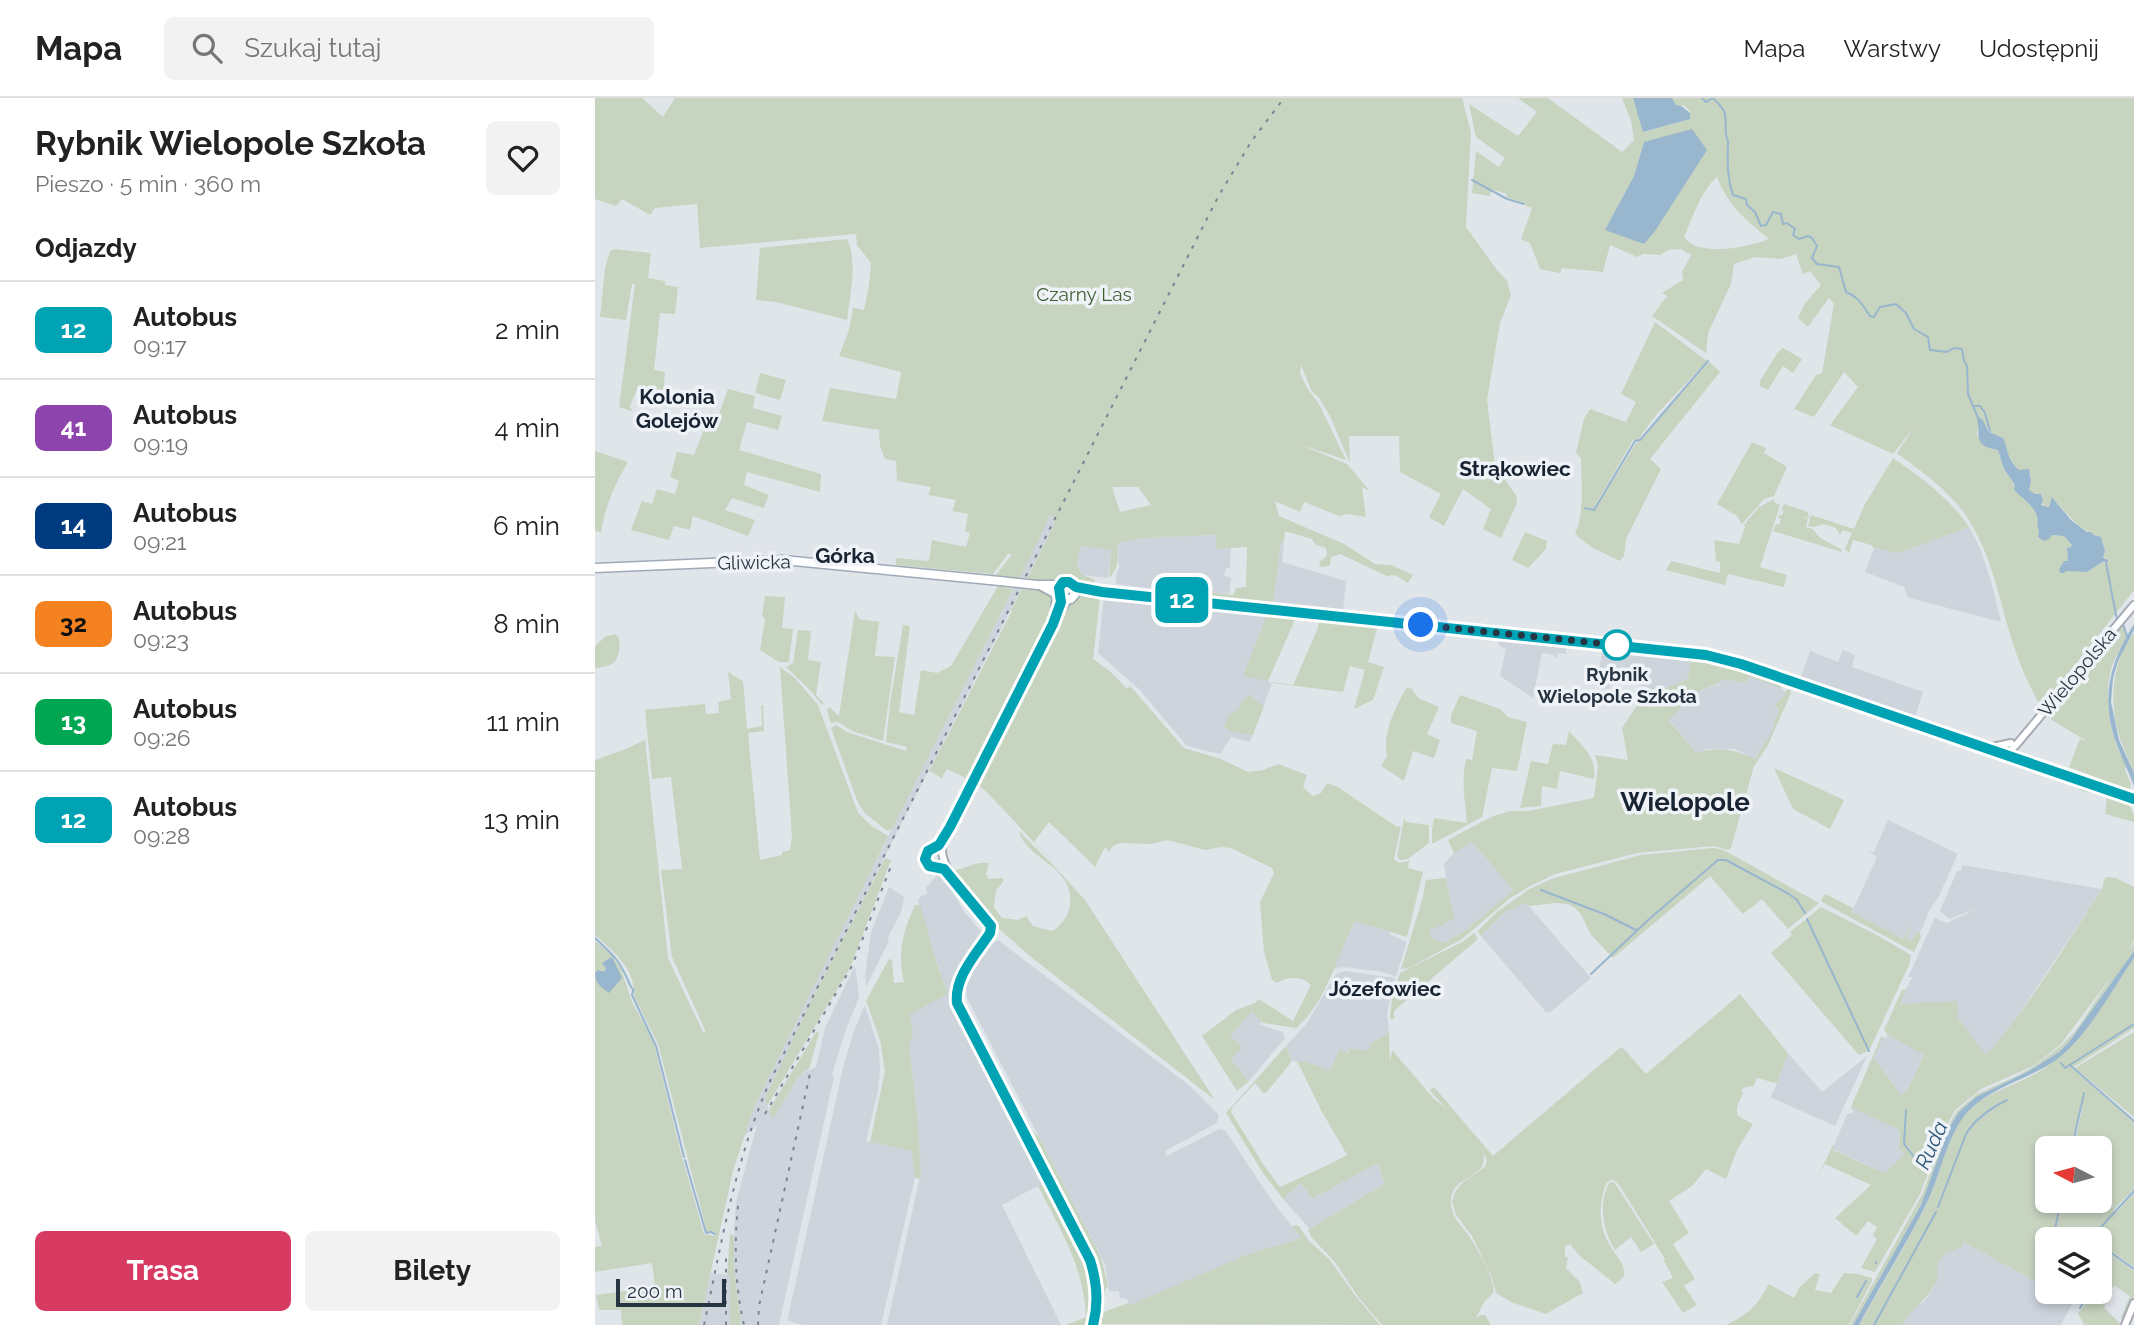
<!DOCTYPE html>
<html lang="pl">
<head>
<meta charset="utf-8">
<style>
	:root { --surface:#fff; --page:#f2f2f2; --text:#222; --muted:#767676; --line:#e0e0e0; --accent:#d83b62 }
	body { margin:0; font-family:Raleway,sans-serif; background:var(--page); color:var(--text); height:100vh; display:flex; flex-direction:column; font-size:26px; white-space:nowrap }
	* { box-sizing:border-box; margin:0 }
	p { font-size:23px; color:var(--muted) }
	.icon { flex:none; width:38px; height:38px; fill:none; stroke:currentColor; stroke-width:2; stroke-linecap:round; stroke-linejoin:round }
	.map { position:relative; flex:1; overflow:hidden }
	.drawer { display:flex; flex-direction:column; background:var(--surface); width:595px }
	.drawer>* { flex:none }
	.badge { padding:0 14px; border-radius:10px; font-size:24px; line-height:46px }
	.needle { width:46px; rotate:276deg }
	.controls { position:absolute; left:1440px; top:1038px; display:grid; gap:14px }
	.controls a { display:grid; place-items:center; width:77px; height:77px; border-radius:10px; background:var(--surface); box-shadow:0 4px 10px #0003; font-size:35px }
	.scale { position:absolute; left:21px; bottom:18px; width:110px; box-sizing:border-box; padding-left:7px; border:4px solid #273442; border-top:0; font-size:19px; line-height:24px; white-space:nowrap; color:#273442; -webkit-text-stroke:5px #eff3f7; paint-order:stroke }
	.you { position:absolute; width:35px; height:35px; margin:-18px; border:5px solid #fff; border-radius:50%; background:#1a73e8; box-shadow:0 0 0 10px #1a73e833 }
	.map>.badge { position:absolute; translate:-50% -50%; box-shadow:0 0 0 4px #fff }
	h2 { padding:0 35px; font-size:26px; line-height:63px }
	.round { display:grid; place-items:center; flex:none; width:74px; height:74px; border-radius:10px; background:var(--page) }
	.headline { display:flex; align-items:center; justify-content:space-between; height:119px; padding:0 35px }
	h1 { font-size:33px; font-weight:700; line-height:52px }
	.action { display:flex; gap:14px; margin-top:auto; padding:14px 35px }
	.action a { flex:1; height:80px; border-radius:10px; background:var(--accent); color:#fff; font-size:28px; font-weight:700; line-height:80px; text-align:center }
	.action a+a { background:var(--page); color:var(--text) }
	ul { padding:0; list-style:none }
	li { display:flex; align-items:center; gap:21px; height:98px; padding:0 35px; border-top:2px solid var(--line) }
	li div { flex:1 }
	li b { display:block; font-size:26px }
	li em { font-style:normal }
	li .badge { min-width:77px; font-weight:700; text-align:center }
	header { display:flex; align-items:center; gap:42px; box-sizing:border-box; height:98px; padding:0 35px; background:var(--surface); border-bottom:2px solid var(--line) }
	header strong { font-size:33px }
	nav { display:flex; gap:38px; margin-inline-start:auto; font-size:24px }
	.search { width:490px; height:63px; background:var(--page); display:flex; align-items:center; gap:18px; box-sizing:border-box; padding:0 24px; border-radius:10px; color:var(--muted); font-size:26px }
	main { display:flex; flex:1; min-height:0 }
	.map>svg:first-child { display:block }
	.built { fill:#cdd4dc }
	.green { fill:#c7d4c0; fill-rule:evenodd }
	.water { fill:#98b6cd }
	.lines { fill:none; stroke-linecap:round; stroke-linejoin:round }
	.stream { stroke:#98b6cd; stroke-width:2 }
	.secondary-casing { stroke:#a5acb4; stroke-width:10 }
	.primary-casing { stroke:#9eaab6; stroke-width:11 }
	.secondary { stroke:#fff; stroke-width:6 }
	.primary { stroke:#fff; stroke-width:8 }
	.rail { stroke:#788595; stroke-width:2; stroke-dasharray:3.5 7; stroke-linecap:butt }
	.primary-bridge-casing { stroke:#9eaab6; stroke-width:11; stroke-linecap:butt }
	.primary-bridge { stroke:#fff; stroke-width:8 }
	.line-casing { stroke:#fff; stroke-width:16 }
	.line { stroke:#00a3b4; stroke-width:10 }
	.walk { stroke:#273442; stroke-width:7; stroke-dasharray:0 12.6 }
	.stop-dot { fill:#fff; stroke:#00a3b4; stroke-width:3.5 }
	.labels { text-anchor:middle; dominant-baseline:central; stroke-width:7; stroke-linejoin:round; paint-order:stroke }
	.park-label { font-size:19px; fill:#405f33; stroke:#eff3f7 }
	.street-label { font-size:19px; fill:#273442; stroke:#eff3f7 }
	.stop-label { font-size:19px; font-weight:bold; fill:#273442; stroke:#eff3f7 }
	.neighbourhood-label { font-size:21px; font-weight:bold; fill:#192433; stroke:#eff3f7 }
	.water-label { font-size:21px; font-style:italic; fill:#2e5779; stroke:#eff3f7 }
	.district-label { font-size:26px; font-weight:bold; fill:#192433; stroke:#eff3f7 }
</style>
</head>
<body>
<header>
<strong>Mapa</strong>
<div class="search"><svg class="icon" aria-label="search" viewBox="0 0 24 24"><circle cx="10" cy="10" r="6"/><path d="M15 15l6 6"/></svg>Szukaj tutaj</div>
<nav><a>Mapa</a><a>Warstwy</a><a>Udostępnij</a></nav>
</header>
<main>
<section class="drawer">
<div class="headline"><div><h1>Rybnik Wielopole Szkoła</h1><p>Pieszo · 5 min · 360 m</p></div><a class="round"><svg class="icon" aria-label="heart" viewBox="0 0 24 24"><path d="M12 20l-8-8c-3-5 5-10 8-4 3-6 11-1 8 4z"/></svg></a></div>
<h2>Odjazdy</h2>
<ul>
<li><span class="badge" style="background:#00a3b4;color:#fff">12</span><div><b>Autobus</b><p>09:17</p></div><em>2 min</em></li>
<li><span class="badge" style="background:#8e44ad;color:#fff">41</span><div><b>Autobus</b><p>09:19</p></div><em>4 min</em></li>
<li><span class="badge" style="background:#003b80;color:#fff">14</span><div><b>Autobus</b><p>09:21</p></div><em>6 min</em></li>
<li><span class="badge" style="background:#f58220;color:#111">32</span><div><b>Autobus</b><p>09:23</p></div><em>8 min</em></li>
<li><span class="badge" style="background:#00a651;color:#fff">13</span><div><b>Autobus</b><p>09:26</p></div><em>11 min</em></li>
<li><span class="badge" style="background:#00a3b4;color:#fff">12</span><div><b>Autobus</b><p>09:28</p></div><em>13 min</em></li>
</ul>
<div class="action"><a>Trasa</a><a>Bilety</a></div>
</section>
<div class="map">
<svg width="1539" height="1227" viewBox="0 0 1539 1227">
	<rect width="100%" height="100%" fill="#e0e5ea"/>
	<!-- built -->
	<g class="built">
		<polygon points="456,416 463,419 216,903 170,1000 177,1021 206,976 221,969 230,930 260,867 264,900 251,931 237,976 239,979 184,1227 146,1227 139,1167 139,1129 141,1104 162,1027 149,1038 159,1009 198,927"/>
		<polygon points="1374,429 1385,450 1396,483 1406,524 1326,503 1313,499 1309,489 1270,474 1279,450 1304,455"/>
		<polygon points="621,437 622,451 636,450 635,470 631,470 629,477 636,480 634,496 613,494 613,490 605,489 581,488 580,491 570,490 569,492 521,486 521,477 525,467 523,465 524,454 522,445 549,440"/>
		<polygon points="686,443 689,443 687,464 751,483 748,514 678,507"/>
		<polygon points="485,448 516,452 513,480 487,477 482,467"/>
		<polygon points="509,499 672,518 663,539 673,583 677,585 655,644 636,639 625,656 592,648 543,590 503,555"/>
		<polygon points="903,543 972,547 971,556 963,555 962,559 960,560 959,557 947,555 938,600 905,578 911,551 904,548"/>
		<polygon points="1008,550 1096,560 1093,581 1047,600 1048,589 1019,574 1014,591 1001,589"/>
		<polygon points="1248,552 1260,557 1257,569 1328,594 1320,619 1272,601 1264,602 1205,582 1215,553 1243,564"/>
		<polygon points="1154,577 1185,589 1191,596 1179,623 1177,634 1168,649 1160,661 1140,651 1112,651 1101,655 1074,621 1087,609 1078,600 1122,587 1129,581 1150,585"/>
		<polygon points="1293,722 1363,756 1344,798 1333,815 1328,829 1324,835 1321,835 1316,843 1310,840 1315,830 1308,841 1257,814 1282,759 1273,752 1279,754"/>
		<polygon points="876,743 918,792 871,832 848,845 835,840 833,833 858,821 849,766 859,755"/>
		<polygon points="1368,767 1507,791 1411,936 1391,958 1363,920 1304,906 1317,879 1313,879 1340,820 1352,825 1384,810 1354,821 1345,813 1362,773 1366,773"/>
		<polygon points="343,776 347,776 370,815 387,834 359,881 361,886 353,896 428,1039 426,1045 430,1053 435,1053 453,1085 443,1088 407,1107 466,1227 292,1227 326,1074 322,1014 314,949 318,935 315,916 349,887 323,802 326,798 332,796 331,790"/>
		<polygon points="294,789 309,799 306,814 292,841 294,843 271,889 270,878 276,834"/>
		<polygon points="931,805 996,880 956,914 951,914 886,838 910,814"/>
		<polygon points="760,823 795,833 794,836 812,844 801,878 782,873 747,869 739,871 744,856"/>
		<polygon points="403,842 595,988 624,1017 622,1025 570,1053 572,1058 624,1031 630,1032 675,1100 706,1140 651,1157 534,1208 532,1201 525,1200 524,1193 514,1193 510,1166 372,900 371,885 394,848"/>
		<polygon points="750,873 800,880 792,915 794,935 775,946 776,950 767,953 755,951 735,973 712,964 697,963 691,948 712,925 739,879 743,875"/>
		<polygon points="270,907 284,952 285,972 283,993 271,1043 317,1053 321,1075 286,1227 208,1227 193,1223 193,1219 248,970 258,936"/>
		<polygon points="656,914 666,923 665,927 688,934 690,940 654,983 636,961 635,938"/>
		<polygon points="1293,937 1329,956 1312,993 1306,997 1279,960 1288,939 1291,940"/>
		<polygon points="1193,955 1227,994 1272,958 1240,1028 1175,999 1181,988"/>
		<polygon points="1259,1010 1305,1032 1304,1050 1309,1057 1289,1075 1237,1051 1253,1015 1257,1016"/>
		<polygon points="783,1065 789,1086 715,1131 688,1101 706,1085 717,1101"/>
		<polygon points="1369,1144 1452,1190 1452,1194 1459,1194 1478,1204 1466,1227 1308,1227 1313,1217 1321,1208 1329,1204 1338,1191 1343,1175 1341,1167 1350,1156 1367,1149"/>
		<polygon points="115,1175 135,1177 135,1227 104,1227"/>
	</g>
	<!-- green -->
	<g class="green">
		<path d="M0,0H47L68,19L80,0H867L876,34L871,129L902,172L912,183L916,197L905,225L892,302L900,367L922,399L921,407L906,440L888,431L896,411L868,391L849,428L834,419L846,396L805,374L804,338H754L755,365L735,318L724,300L716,292L706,267L705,275L712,290L724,306L751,362L704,346L752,366L775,393L767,389L771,419L753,416L744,418L709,404L705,414L680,403L684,418L749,446L780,466L796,467L818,477L813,485L800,477L792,478L745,456L736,459L735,468L726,469L724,464L732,458L731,450C725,447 719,448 717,441L690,433L689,443L686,444L678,507L613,499V494L638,497L641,490L651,489L652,449L621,451V437L549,440L522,445C524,457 524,471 514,480L516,452L485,448L482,467L487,477L499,481L500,486L498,488L485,486L475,478L460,484L432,481L460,425L456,416L425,480L401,477L417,456H413L398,476L301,467V460L334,463L337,442L371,449L375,435L370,434L373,416L357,413L361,402L333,397L336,389L302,383L301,363L290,361L285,348L284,332L227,323L235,290L301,301L306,274L244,258L254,232L258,210L269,212L274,187L276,165L262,147L261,136L105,150L102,106L60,110L55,117L27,101L21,108L0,101ZM517,389H543L556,407L525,414Z"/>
		<path d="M923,0H953L1027,54L1039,42L1036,23L1027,0H1038L1049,34L1095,21V13L1089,7L1085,8L1081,7L1077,0H1539V492L1446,610C1435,589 1425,568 1418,546C1404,501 1397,456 1370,416C1353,392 1326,373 1302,355L1319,329L1298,356L1235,327L1263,289L1249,274L1219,319L1199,311L1221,277L1227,275L1239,206L1234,200L1213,229L1203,220L1210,205L1226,187L1215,173L1208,176L1201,156L1185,161L1160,159L1139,166L1136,186L1113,235L1111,255L1057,218L1072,198L1067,195L1088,182L1087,174L1096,157L1086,151L1075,152L1079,149L1065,157L1048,156L1042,159L1015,147L1008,174L967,170L965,175L945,171L935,145L926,141L937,110L931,108L930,105L911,99L912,96L896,91L895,98L877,95L881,53L904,69L910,60L881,39L874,6L923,38L942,14ZM1049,44V146L1011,131L1039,78ZM1122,79C1133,108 1151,122 1174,141C1155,149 1103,160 1089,139C1098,119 1105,94 1122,79ZM1383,327L1391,329L1415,359L1418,366L1424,372L1436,376L1434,392L1448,403L1446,406L1454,409L1458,400C1473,416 1484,433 1506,439L1510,453L1508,461L1510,465L1507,464L1492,474L1464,471L1469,463H1473L1472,450L1475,451L1477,447L1469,438L1457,437L1442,428C1446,412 1430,403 1419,392L1420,387L1409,371L1403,352L1397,351L1382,337Z"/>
		<path d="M252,141C263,165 255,197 252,222L181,204L161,202L165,150Z"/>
		<polygon points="19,151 56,155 53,180 70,183 70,187 83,189 80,216 65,215 59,272 70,274 69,288 71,293 43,289 35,308 37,313 24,309 40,186 37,186 31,222 5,219 10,170 15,153"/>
		<path d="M1060,224L1112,263L1061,317L1043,342H1038L998,411L990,409L989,411L999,412L1041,345L1045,343L1114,264L1125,274L1055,361L1066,371L1031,441L1029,458L1025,463L996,449L980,436C990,413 986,385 986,360L981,355L989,321L995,311L1031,324L1041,304L1026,296Z"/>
		<polygon points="1188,250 1207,261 1198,275 1188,268 1173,292 1165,288 1165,283 1183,254"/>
		<polygon points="165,275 191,282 185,302 160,295"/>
		<polygon points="133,291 160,298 158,310 187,318 183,332 152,324 144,352 226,376 225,394 152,374 149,387 174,397 169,410 137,400 130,412 160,422 153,438 98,418 95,432 79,428 74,442 36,432 47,403 57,406 62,391 80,396 84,383 75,379 82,354 99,357 116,314 124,316"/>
		<polygon points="1157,344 1171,350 1169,355 1192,369 1179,398 1169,401 1147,426 1142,418 1122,406"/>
		<path d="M0,353L33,364C19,388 11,406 6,434L0,433Z"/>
		<path d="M1298,360C1327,380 1354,400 1374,429L1304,455L1279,450L1276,447L1258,442L1254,455L1250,451L1257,435L1248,432L1245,437L1241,430L1229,426L1219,429L1213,428L1216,417L1259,431L1270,406Z"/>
		<polygon points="1179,401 1179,404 1185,407 1165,469 1192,477 1189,489 1133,476 1130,487 1071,472 1076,463 1125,475 1125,464 1121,463 1119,442 1144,446 1150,429 1149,427 1164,409"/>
		<polygon points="1189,406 1213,414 1214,420 1206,418 1213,421 1211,429 1218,431 1225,440 1246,451 1247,454 1178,433 1181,426 1184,427 1186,421 1183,420 1184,417 1187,417 1189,413 1186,412"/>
		<polygon points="930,434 952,443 951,451 933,470 917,462"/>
		<polygon points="403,488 418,491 297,731 292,733 270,715 263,705 236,630 241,627 252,634 311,653 312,649 291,644 295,605 308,527 315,528 304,614 319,617 326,572 342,575 356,568"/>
		<polygon points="427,491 445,493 457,499 457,509 449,533 376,678 371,680 352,671 347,680 334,673 417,513 416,512"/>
		<path d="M487,497L505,499L498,561L517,575L532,591L535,588L589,650L626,661L653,674L669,672L683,666L712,677L708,689L718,698L726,695L732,685L743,689L802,729L806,728L799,761L804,765L814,763L813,770L828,774L812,839L760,823C741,859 732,904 701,930L668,925L656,914L635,938L647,949L636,961L654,983L642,993L607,938L641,912L660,905L664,901L698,923L716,887C708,878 693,878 682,885L677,882L669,854L665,804L679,775L677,770L636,750L626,749L610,752L572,742L557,746L525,745L518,748L514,754L510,749L500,769L454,724L439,744L462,768C434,741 410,711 382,685L472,507Z"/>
		<polygon points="170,498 190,499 187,530 198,531 194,564 184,564 165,552 170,521 167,518"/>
		<polygon points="260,512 264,521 284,524 280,558 300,559 288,643 257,633 243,624 236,625 232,613 234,609 244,618"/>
		<polygon points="651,513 702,517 673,583 648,578 671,519 651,516"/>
		<polygon points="724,520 783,527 773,564 789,569 778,602 759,611 770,572 755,568 748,594 678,585 677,584 698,587 723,530"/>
		<path d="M1527,524L1532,538C1527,548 1521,557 1517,568C1508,598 1514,642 1532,667L1530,671L1536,687L1534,694L1506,686L1505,681L1474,669L1485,641L1493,644L1457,622L1452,616Z"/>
		<polygon points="203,532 216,533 213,562 226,564 221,597 229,605 227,607 216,593 191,569 198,565"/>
		<path d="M1539,535V675C1534,661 1527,648 1523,634C1514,602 1517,562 1539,535Z"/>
		<path d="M20,536L24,540C26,561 21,568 0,570V548L10,539Z"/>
		<path d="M1096,560C1129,564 1159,575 1190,585L1186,590L1154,578L1150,585L1129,581C1116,592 1109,586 1097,600L1090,595L1079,600L1087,609L1074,622L1101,655C1123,648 1140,651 1160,661L1177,634L1179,624L1184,612L1180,607L1191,596L1189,594L1195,590L1196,595L1172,649L1159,668L1136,750L1133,752L1119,748L1042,755L960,776L935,788L914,801L867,841L814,870L806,871L828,799L831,782L851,780L859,821L834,833L836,840L848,845L871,832L918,792L877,744L859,755L853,742L896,719L915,713H933L999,700L1003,667L1000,657L1033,662L1027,630L1047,600L1093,581Z"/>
		<path d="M185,569L200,580L223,607L263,715L278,729L293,738L159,1009L138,1073L104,1227H27L26,1212H4L1,1197L60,1189L57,1165L0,1174V1149L7,1148L0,1123V843L16,856L26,871L37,904L58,942L87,1059L109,1136L120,1138L121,1135L116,1133L112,1134L63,946L39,898C41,871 18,853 0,837V662L31,651L50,642L73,860L108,934H111L77,859L66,772L87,771L76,679L57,681L50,612L110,606L111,616L124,615L123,604L136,601L133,574L148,583L152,631L167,628L166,607H168L169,633L153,635L165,762L187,757V754L195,752L197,738Z"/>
		<path d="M812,589L817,591L823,600L844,609L832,636L845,642L839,660L818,653L809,683L786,668L792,658C787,635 801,608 812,589Z"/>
		<path d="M657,597L658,601L669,608L658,637L635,633L629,629C632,621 634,614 643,612L648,601Z"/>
		<path d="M865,597L905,611L913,619L932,624L922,673L897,670L887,719L839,745H837V733L839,720L872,725C870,704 866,682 871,661L877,662L882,633L856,625V617Z"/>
		<path d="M974,633C989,650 1001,657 999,681L965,673L962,691L947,688L946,708L925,710L936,663L953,666L958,646L971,647Z"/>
		<polygon points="1179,670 1249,702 1235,731 1198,711"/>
		<polygon points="1477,683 1534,705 1539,718 1539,724 1510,716 1512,699 1484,692 1486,687"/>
		<polygon points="809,720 811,724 834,727 834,745 813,761 805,762 802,759"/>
		<path d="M424,733L459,768L490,802L620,1002L436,859L395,823L360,777L362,775L360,772C372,770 381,763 394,765L391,776L394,781L407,780L409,782L401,793L399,809L407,820L423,822L431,818L438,828L457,833C466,828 473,819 475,807C480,768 430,761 424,733Z"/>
		<polygon points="1118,750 1125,751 1136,756 1224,805 1193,831 1167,801 1148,816 1115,778 1018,860 996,837 986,816 980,810 973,806 960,805 934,808 931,805 910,814 886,838 883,833 902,814 933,792 956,781 1046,757"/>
		<polygon points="290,760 296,762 255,870 172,1008 170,1000 216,903"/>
		<path d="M1512,779L1521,780L1539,789V843L1531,855L1539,845V853L1474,944L1464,954L1434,973L1381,999L1364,1014L1354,1030L1326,1107L1258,1227H1255L1328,1095L1350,1034L1362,1013L1382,996L1424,977L1441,967L1467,947L1482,931L1517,878L1466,946L1440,967L1386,991L1360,1012L1350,1031L1325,1096L1280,1174L1266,1170L1282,1141L1278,1138L1282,1129L1273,1123L1261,1138L1240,1120L1276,1087L1230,1066L1223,1078L1238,1047H1239L1238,1052L1289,1075L1309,1057L1304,1050L1305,1032L1259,1011L1258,1012L1256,1009L1286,939H1288L1279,960L1306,997L1312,993L1329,957L1293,937L1289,932L1307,892L1312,891L1305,906L1362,903L1363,920L1391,957C1436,907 1470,847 1507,791L1509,782Z"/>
		<polygon points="1230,796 1258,810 1257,814 1308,841 1314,829 1315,830 1310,840 1316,843 1321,835 1324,834 1326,839 1319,854 1229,805 1226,803"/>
		<path d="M320,807H325L344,872L353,896L315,916L318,935L314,949L322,1014L326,1074L325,1081L320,1080L317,1053L275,1044L290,973L285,942L271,903L294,861L297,862L299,885L309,884C302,853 308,834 320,807Z"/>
		<polygon points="1226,809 1278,835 1316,857 1314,867 1274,953 1264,957 1176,855 1197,837 1195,834"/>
		<polygon points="879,835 883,841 799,913 799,921 795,921 797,900 805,875 869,843"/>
		<path d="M1539,860V930L1477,970L1539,1024V1093L1538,1092L1518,1112L1521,1115L1539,1095V1169L1517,1154L1516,1156L1539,1173V1198L1529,1221L1526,1220L1535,1198L1520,1188L1516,1191L1509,1210L1527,1227H1489L1483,1215L1492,1204L1493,1199L1491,1194H1505V1141H1452V1190L1369,1144L1367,1149L1350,1156L1342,1167C1348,1195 1318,1205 1308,1227H1264C1287,1185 1314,1144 1334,1100C1346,1074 1352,1040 1370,1017C1389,993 1423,988 1448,971C1488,943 1512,900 1539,860ZM1486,1008L1487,1011L1479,1050H1505V1102L1468,1103L1461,1130L1460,1129L1465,1102H1452V1050H1476Z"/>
		<path d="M1145,896L1193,955L1182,985L1178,984V987L1177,984L1162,980L1158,989L1156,988L1146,991L1148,996C1144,1003 1140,1010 1143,1018L1158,1026L1142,1052L1131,1081L1111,1071L1097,1088L1074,1103L1094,1135L1078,1146L1100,1181L1089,1188L1102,1207L1088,1215L1067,1184L1078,1180L1069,1163L1070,1161L1025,1088L1018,1081L1012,1084C1003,1104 1003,1130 1016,1149C1022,1160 1031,1166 1029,1179L1026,1180V1182L1020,1186L984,1157L975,1146L970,1149V1159H973L971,1170L985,1184L988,1195L951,1216L916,1204L901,1195L897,1180L877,1138L861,1117L857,1103L860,1094L868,1084L890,1069L892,1062L888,1054C896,1082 854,1076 856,1105C856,1119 867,1128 874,1138C883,1151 898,1179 899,1194L889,1204L881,1220L886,1217H890L896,1227H787L764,1200L739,1163L717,1140L713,1132L789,1086L783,1065L717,1101L706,1085L688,1101L668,1075L631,1015L691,948L697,963L671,995H668L660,985L637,1010L636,1014L668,1066L685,1089L737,1065L752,1057L726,1012L702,963L712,964L735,973L745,951L753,955L755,950L767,953L776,950L775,946L794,935L795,965L797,952L839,1001L851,1010L836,994L835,992L839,989L898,1058L1026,949L1030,952L1051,976Z"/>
		<path d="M366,900L422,1006C431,1016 432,1030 444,1039L506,1159L513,1188L510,1192L509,1205L507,1203L504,1178L493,1150L440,1051L435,1033L430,1029L365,907L368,906Z"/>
		<polygon points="221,934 224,935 214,971 208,974 203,980 177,1022 174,1012"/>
		<polygon points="1539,934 1539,1019 1480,970"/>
		<path d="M1019,1084L1059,1146L1046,1154L1036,1139L1020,1152C1008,1131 1003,1107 1014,1085Z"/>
		<path d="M453,1085C476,1131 509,1174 495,1227H471L491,1219C489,1169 465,1131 443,1088Z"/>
		<polygon points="701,1127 704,1128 714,1143 735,1162 759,1196 785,1227 504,1226 506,1215 533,1205 535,1207 651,1157 706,1140 697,1128"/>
		<polygon points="135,1135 139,1138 139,1167 146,1227 135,1227 135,1177 132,1177"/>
		<path d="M1220,1175L1225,1176L1220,1192L1236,1195L1249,1175L1263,1176L1277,1180V1183L1254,1227H1131C1155,1215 1161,1209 1174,1186L1199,1200L1204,1190Z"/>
	</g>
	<!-- water -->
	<g class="water">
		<polygon points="1038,0 1077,0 1081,7 1086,8 1095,15 1095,21 1048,34"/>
		<polygon points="1097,31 1112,52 1060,133 1049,146 1010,132 1039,78 1049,44"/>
		<path d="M1382,320L1387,321L1394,334L1408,340C1414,354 1412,361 1424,372L1434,371L1436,383L1434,392L1440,396H1446L1448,403L1446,407L1454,409L1457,399L1476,422L1492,434H1496L1499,437L1506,439L1510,453L1508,460L1513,462V464H1507L1492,474L1471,473L1469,475H1465L1464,471L1469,463H1473L1472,449L1475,450L1477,447L1469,438L1457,437L1454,441L1449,443L1443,439L1444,432L1442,428C1446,412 1430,403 1419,392L1420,387L1409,371L1403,352C1377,347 1386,340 1382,320Z"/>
		<path d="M1539,526V532L1523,563L1518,580L1516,604L1524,642L1539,675V688C1534,674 1527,661 1522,647C1505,602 1514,565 1539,526Z"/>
		<path d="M1539,853V860C1516,893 1493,938 1461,962C1433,982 1392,990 1370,1017C1352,1040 1346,1074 1334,1100C1314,1143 1286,1185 1264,1227H1258L1326,1107L1354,1030L1364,1014L1381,999L1434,973L1464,954L1474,944Z"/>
		<path d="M17,859L27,880L14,895C6,889 0,885 0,875L3,872L9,874L11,870L7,865Z"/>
	</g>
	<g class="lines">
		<!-- stream -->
		<g class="stream">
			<path d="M1107,0L1111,4L1118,0C1122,4 1126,8 1129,13C1132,20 1130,28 1131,36C1131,41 1134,41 1133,47C1132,64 1132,80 1138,97L1151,101L1152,107L1160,114L1166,128L1171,127L1178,114L1186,116L1188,126L1192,125L1200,131L1198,137L1204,141L1213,138L1217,140L1222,148L1217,160L1222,166L1244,169L1251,194C1264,199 1268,208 1275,218L1279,219L1285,209L1301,206L1311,215L1319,231L1333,239L1335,252L1352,254L1359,250L1367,251L1369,263L1372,268L1373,296L1384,322"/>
			<polyline points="877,82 912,101 929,106"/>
			<polyline points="1380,308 1385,308 1390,315 1395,333"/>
			<polyline points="990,410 999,412 1040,343 1045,342 1113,263"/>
			<polyline points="1511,465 1522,522"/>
			<polyline points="1528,526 1532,538"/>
			<polyline points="946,792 1009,816 1041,832"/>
			<polyline points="1212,821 1274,953"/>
			<path d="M0,840C20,859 24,861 35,887C39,895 39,888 37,897L61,948L89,1059"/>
			<polyline points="996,876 1052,823 1123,762 1131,762 1194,796 1202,802 1210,815"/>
			<polyline points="1466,965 1470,970 1539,926"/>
			<polyline points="1475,967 1539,1023"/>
			<polyline points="1311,1012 1309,1046 1332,1075"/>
			<polyline points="1477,1050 1489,995"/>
			<polyline points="90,1062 111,1135 116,1134 120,1136"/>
			<path d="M1343,1109L1371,1036C1380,1021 1396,1010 1412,1002"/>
			<polyline points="1458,1141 1466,1102"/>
			<polyline points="1495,1141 1539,1093"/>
			<polyline points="1505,1147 1539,1171"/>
			<polyline points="1281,1165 1281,1164"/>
			<polyline points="1262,1199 1271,1183"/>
			<polyline points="1485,1210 1491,1200 1489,1194"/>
			<polyline points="1279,1227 1341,1114"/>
		</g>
		<!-- secondary casing -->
		<g class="secondary-casing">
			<g id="secondary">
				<polyline points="445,488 458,495 461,499 459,520"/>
				<polyline points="1392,650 1416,645"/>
				<polyline points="1411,657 1421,647 1539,507"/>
				<path d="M355,729C353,736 348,743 347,750C345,774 384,810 396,829L394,837C381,857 359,880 362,905L495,1162C502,1184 504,1204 498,1227"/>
				<polyline points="353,733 462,518 473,502"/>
				<path d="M347,742L342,749L333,753L330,761L333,767C339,771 345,770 348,763"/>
				<polyline points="1530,1227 1539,1205"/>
			</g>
		</g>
		<!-- primary casing -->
		<g class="primary-casing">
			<g id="primary">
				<polyline points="0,470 188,462 405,483"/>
				<polyline points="442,487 465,487 473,483 481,489 507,494 1021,546 1111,557 1146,566 1539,701"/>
				<polyline points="465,487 463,495 468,501 476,501 481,495"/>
			</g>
		</g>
		<!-- secondary -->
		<use href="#secondary" class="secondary"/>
		<!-- primary -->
		<use href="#primary" class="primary"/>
		<!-- rail -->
		<g class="rail">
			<polyline points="170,1016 257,868 296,768"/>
			<path d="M143,1108C139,1147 140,1189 149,1227"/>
			<path d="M109,1227C127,1143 141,1057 177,979L623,99L656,44L689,0"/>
			<polyline points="131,1227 131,1157"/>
			<polyline points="163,1227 164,1208 216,971"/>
		</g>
		<!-- primary-bridge casing -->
		<g class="primary-bridge-casing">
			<polyline id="primary-bridge" points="405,483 442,487"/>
		</g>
		<!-- primary-bridge -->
		<use href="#primary-bridge" class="primary-bridge"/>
	</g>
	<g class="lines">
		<!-- line casing -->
		<g class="line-casing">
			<path id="line" d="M498,1227C504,1205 502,1184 495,1162L362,905C359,879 382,855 395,835L396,828L349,771L334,768L330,761L333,753L344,747L355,729L458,526L466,504L464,490L468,484H474L481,489L507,494L1111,557L1146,566L1539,701"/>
		</g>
		<!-- line -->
		<use href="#line" class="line"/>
		<!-- walk -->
		<polyline class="walk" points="826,527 1022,547"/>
	</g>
	<!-- markers -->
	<circle class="stop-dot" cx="1022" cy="547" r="14"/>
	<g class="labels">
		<!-- park labels -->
		<g class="park-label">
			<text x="489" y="196">Czarny Las</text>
		</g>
		<!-- street labels -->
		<g class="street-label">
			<text transform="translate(159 464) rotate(-1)">Gliwicka</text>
			<text transform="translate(1482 574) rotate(-50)">Wielopolska</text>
		</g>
		<!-- stop labels -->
		<g class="stop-label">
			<text x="1022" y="576">Rybnik<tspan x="1022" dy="22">Wielopole Szkoła</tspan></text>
		</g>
		<!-- neighbourhood labels -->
		<g class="neighbourhood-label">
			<text x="82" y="298">Kolonia<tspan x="82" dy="24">Golejów</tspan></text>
			<text x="920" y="370">Strąkowiec</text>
			<text x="250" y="457">Górka</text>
			<text x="790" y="890">Józefowiec</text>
		</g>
		<!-- water labels -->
		<g class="water-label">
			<text transform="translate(1336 1047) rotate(-66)">Ruda</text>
		</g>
		<!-- district labels -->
		<g class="district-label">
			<text x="1090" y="704">Wielopole</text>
		</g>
	</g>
</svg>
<div class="controls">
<a><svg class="needle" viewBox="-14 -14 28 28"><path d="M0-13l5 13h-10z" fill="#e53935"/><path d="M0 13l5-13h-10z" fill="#767676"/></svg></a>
<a><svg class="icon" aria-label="layers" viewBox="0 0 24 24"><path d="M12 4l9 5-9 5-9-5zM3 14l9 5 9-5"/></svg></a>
</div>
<div class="scale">200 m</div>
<div class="you" style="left:826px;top:527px"></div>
<b class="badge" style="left:587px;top:502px;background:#00a3b4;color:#fff">12</b>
</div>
</main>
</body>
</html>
